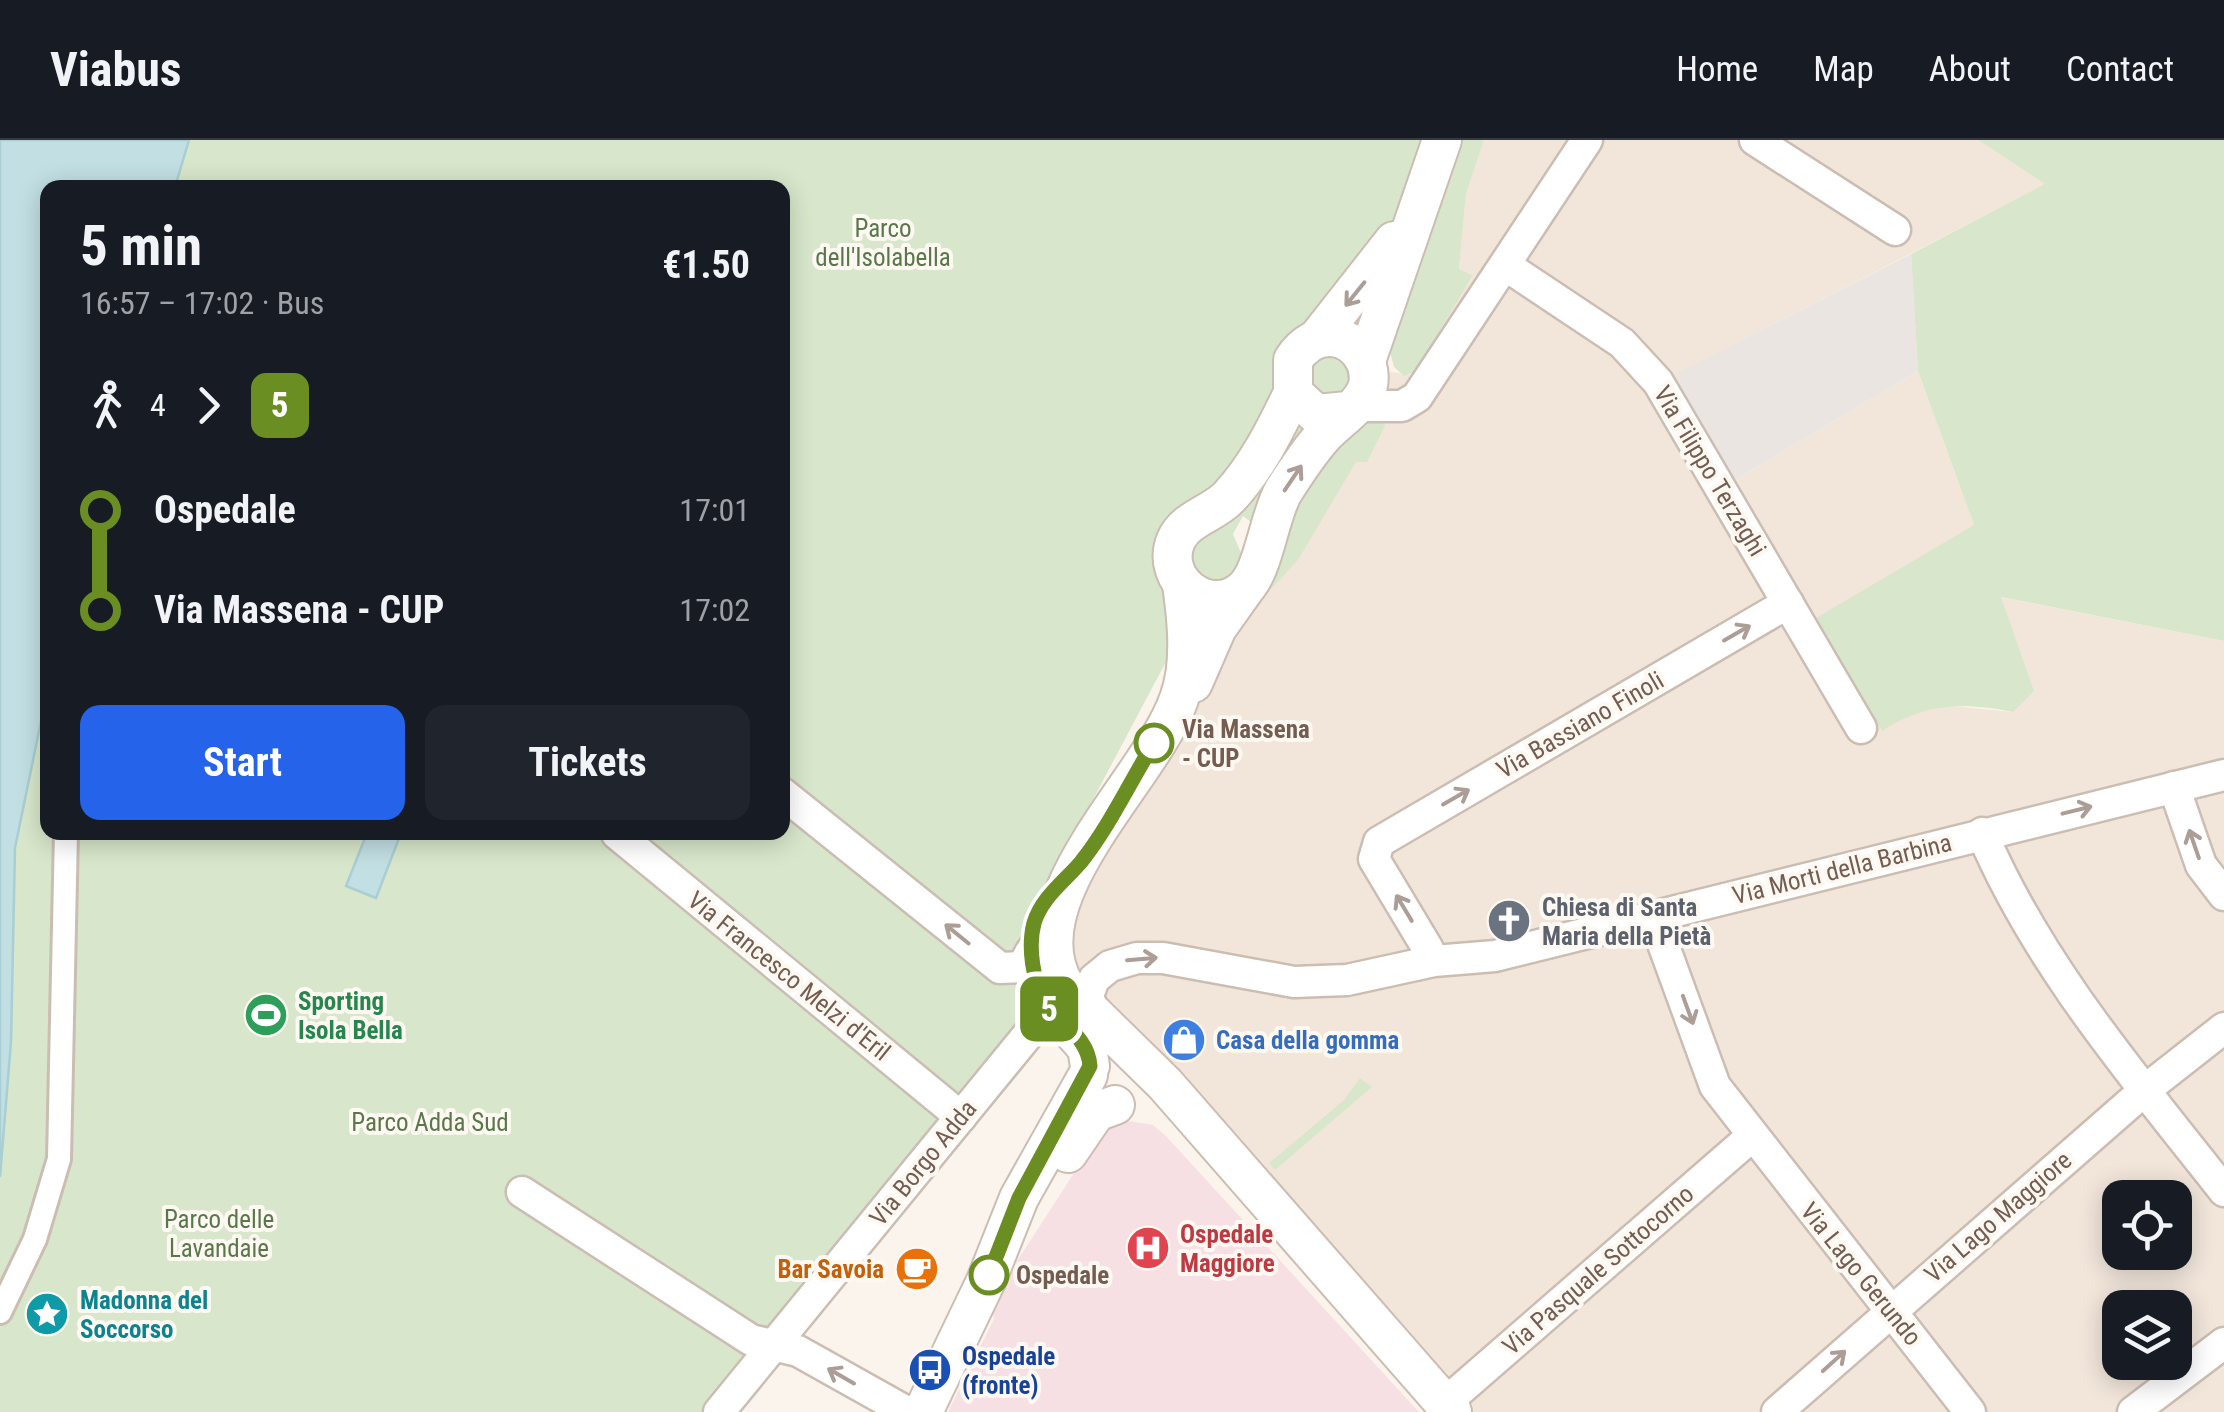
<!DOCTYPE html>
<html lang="en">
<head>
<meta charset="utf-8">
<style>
	:root { --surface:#171b24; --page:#20242c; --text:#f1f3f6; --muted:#9ea1a6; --line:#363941; --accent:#2563eb }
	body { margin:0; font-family:"Roboto Condensed",sans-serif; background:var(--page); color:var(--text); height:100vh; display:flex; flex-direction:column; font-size:38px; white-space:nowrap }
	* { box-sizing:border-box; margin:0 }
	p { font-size:32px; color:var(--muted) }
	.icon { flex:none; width:55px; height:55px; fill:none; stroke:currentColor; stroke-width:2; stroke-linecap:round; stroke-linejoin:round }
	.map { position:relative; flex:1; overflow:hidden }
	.side { position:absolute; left:40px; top:40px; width:750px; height:660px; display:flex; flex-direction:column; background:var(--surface); border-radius:20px; box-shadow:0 5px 25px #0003 }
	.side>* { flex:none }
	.badge { padding:0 20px; border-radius:15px; font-size:35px; line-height:65px }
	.buttons { position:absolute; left:2102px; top:1040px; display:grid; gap:20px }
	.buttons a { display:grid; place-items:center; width:90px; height:90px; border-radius:20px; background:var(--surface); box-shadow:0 5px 25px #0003; font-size:50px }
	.map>.badge { position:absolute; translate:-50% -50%; box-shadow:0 0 0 5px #fff }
	.legs { display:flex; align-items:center; gap:15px; height:110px; padding:0 40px; font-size:32px }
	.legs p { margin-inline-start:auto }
	.overview { display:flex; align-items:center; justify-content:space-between; height:170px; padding:0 40px }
	h1 { font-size:55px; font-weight:700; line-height:75px }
	.button { display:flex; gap:20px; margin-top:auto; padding:20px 40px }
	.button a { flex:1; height:115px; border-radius:20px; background:var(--accent); color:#fff; font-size:40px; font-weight:700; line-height:115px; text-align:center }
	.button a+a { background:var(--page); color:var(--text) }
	ul { padding:0 40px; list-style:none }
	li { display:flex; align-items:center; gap:35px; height:100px; font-size:38px }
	li i { display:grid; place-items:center; width:15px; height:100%; margin:0 12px; background:currentColor }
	li i::after { content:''; width:25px; height:25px; margin:-12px; border:8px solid; border-radius:50%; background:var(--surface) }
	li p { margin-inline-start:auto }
	li:first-child i { background:linear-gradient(#0000 50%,currentColor 0) }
	li:last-child i { background:linear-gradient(currentColor 50%,#0000 0) }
	header { display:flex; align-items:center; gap:60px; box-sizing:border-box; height:140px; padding:0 50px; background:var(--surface); border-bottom:2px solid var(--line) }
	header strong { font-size:48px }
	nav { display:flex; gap:55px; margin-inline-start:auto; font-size:35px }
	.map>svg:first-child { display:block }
	.residential { fill:#f2e6db; fill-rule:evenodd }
	.industrial { fill:#ebe5e1 }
	.medical { fill:#f7e0e4 }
	.green { fill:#d8e7cb; fill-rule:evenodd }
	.water { fill:#c2dfe3; stroke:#a9ced3; stroke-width:2.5 }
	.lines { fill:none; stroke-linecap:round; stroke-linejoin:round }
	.pedestrian-casing { stroke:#ccbdb2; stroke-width:28 }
	.minor-casing { stroke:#ccbdb2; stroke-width:35 }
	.tertiary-casing { stroke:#ccbdb2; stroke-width:42 }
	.pedestrian { stroke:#fff; stroke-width:22 }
	.minor { stroke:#fff; stroke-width:30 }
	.tertiary { stroke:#fff; stroke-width:38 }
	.oneway { stroke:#ac9d97 }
	.line-1-casing { stroke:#fff; stroke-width:22 }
	.line-1 { stroke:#6b8e23; stroke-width:15 }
	.stop-1-dot { fill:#fff; stroke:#6b8e23; stroke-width:5 }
	.labels { text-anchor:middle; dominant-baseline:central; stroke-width:8; stroke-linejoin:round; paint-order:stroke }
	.park-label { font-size:25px; fill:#59784a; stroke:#fdf9f2 }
	.street-label { font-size:25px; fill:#745c51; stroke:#fdf9f2 }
	.stop-label { font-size:25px; font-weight:bold; fill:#745c51; stroke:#fdf9f2; text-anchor:start }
	.worship-label { font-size:25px; font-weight:bold; fill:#5b616d; stroke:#fdf9f2; text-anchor:start }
	.leisure-label { font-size:25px; font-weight:bold; fill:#27864d; stroke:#fdf9f2; text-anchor:start }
	.shop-label { font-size:25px; font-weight:bold; fill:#366cbe; stroke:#fdf9f2; text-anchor:start }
	.health-label { font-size:25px; font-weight:bold; fill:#be3a42; stroke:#fdf9f2; text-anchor:start }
	.food-label { font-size:25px; font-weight:bold; fill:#c56008; stroke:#fdf9f2; text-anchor:end }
	.culture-label { font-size:25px; font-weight:bold; fill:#0d838f; stroke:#fdf9f2; text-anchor:start }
	.transit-label { font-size:25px; font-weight:bold; fill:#164399; stroke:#fdf9f2; text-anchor:start }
</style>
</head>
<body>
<header>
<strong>Viabus</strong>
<nav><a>Home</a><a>Map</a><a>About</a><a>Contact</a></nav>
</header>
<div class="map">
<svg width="2224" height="1272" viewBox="0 0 2224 1272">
	<rect width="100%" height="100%" fill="#fbf4ec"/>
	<!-- residential -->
	<path class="residential" d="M1484,0H1978L2046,44L1678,233L1683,252L1735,340L1918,231L1974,385L1882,590L1909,574L1942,565L2013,572L2000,457L2224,501V1272H1457L1087,865L1056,785L1370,229L1412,235L1473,135L1459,129L1466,54ZM2120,1058H2175V1112H2120ZM2120,1168H2175V1222H2120Z"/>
	<!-- industrial -->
	<polygon class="industrial" points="1911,114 1918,231 1735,340 1683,252 1677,233"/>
	<!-- medical -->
	<polygon class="medical" points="1129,981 1153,985 1166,996 1419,1272 948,1272 994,1179 991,1165 1010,1132 1096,999 1117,982"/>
	<!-- green -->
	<g class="green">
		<path d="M0,0H1424L1412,48L1360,176L1372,183L1358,235L1310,288L1253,384L1243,376L1233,394L1244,420L1168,518L1045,750L1034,795L1035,877L708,1272H0ZM48,48H782V692H48Z"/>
		<polygon points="1460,0 1484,0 1466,54 1459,129 1473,135 1415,232 1404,236 1394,227 1389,208"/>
		<path d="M1978,0H2224V501L2001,457L2034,551L2013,572C1963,562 1925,563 1882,591L1816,478L1974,385L1918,231L1911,114L2045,44Z"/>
		<polygon points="1365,278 1384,281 1385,286 1367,322 1356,322 1298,420 1229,495 1315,322"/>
		<polygon points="1360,938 1372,947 1275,1030 1269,1023 1344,960"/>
	</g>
	<!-- water -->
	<g class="water">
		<polygon points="0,0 189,0 175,47 48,48 47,552 15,708 11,902 0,1037"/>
		<polygon points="367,693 401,693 376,758 346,746"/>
	</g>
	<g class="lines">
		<!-- pedestrian casing -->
		<g class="pedestrian-casing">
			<polyline id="pedestrian" points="0,1172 35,1099 59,1019 66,692"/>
		</g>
		<!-- minor casing -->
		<g class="minor-casing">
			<g id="minor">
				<polyline points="1755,0 1895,90"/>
				<polyline points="1505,125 1622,203 1658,242 1861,588"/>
				<polyline points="1355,266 1402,266 1417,257 1587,0"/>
				<polyline points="2174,647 2201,725 2224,755"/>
				<polyline points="782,653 1000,828 1022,827 1032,810"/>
				<path d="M1982,693C2038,825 2136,939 2224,1051"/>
				<polyline points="617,694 961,977"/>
				<polyline points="1654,779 1715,946 1970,1272"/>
				<polyline points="1419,824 1426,820 1428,809 1374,719 1379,702 1788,463"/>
				<polyline points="1096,879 1088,856 1094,839 1110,826 1137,818 1163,818 1294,842 1347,840 1434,821 1495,816 2224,635"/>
				<polyline points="522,1052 751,1200 798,1211 907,1272"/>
				<polyline points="1445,1263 1751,997"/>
				<polyline points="719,1272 1031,891 1046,881 1060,882"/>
				<polyline points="1777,1272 2145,950 2224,888"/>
				<polyline points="2133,1272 2224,1203"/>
			</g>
		</g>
		<!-- tertiary casing -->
		<g class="tertiary-casing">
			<g id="tertiary">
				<polyline points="1317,199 1394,101"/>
				<polyline points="1366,221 1442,0"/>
				<path d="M1293,253C1275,290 1257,327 1229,357C1213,374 1186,378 1176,400C1159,440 1209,479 1243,450C1264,432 1268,379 1283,352C1295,333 1308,313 1323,296C1337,280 1363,266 1368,245C1372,224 1358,203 1338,198C1319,194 1303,204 1293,220V253L1316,274L1348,271"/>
				<path d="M1182,444C1187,480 1192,524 1179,559C1152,638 1012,759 1065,846L1165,944L1452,1272"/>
				<polyline points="1193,543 1217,488 1244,450"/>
				<polyline points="1033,816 1043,858 1087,908 1090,926"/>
				<polyline points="1068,1013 1096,972 1115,965"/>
				<polyline points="923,1272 986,1141 1019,1058 1088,935"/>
			</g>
		</g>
		<!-- pedestrian -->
		<use href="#pedestrian" class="pedestrian"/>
		<!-- minor -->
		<use href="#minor" class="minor"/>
		<!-- tertiary -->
		<use href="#tertiary" class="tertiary"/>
	</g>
	<!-- one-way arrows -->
	<defs><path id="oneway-shaft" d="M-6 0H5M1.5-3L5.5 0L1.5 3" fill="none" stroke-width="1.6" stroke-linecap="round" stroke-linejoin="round" transform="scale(2.5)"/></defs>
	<g class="oneway">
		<use href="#oneway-shaft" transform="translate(1355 154) rotate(129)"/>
		<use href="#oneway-shaft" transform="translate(1293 338) rotate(-56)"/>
		<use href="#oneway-shaft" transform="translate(1737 493) rotate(-30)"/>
		<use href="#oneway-shaft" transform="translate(1456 657) rotate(-30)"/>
		<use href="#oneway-shaft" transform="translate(2077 670) rotate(-14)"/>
		<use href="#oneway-shaft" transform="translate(2194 704) rotate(-109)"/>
		<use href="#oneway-shaft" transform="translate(1404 768) rotate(-121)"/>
		<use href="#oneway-shaft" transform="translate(957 794) rotate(-141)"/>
		<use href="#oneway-shaft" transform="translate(1142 819) rotate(-5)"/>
		<use href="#oneway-shaft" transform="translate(1688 870) rotate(70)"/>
		<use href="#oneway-shaft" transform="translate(1834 1221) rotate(-42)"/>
		<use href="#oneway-shaft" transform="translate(841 1236) rotate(-150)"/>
	</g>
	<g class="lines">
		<!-- line-1 casing -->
		<g class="line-1-casing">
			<path id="line-1" d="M989,1135L1019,1058L1090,926C1088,892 1048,878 1037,844C1032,826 1029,802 1034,783C1042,757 1064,742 1081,722C1109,687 1130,642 1154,603"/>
		</g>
		<!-- line-1 -->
		<use href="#line-1" class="line-1"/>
	</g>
	<!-- icons -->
	<defs>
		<g id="church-disc" transform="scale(2.25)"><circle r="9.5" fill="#6b7280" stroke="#fdf9f2"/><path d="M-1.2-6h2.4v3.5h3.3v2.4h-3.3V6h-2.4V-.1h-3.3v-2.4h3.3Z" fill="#fff"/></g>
		<g id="stadium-disc" transform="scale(2.25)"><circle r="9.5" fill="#2e9e5b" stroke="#fdf9f2"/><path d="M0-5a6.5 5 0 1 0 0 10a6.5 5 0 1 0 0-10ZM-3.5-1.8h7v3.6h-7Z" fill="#fff"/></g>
		<g id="shop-disc" transform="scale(2.25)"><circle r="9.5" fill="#3f7fe0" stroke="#fdf9f2"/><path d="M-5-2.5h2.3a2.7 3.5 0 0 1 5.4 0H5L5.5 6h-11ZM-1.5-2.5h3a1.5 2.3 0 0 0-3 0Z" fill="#fff"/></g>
		<g id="hospital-disc" transform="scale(2.25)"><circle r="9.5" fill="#e0444e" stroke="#fdf9f2"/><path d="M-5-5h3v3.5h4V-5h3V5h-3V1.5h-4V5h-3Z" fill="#fff"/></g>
		<g id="cafe-disc" transform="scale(2.25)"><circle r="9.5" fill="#e8710a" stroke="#fdf9f2"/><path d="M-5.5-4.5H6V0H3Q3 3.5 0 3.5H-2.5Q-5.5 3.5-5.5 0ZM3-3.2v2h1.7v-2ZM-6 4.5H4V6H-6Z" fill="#fff"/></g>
		<g id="sight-disc" transform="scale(2.25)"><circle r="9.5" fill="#0f9aa8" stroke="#fdf9f2"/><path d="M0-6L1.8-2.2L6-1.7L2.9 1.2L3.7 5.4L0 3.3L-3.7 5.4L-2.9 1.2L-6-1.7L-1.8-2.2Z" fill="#fff"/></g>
		<g id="bus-disc" transform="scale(2.25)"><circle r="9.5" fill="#1a4fb4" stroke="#fdf9f2"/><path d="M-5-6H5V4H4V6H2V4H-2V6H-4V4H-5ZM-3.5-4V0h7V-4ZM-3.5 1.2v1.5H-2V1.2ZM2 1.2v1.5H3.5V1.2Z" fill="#fff"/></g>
	</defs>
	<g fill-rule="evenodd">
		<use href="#church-disc" x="1509" y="781"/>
		<use href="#stadium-disc" x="266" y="875"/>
		<use href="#shop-disc" x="1184" y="900"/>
		<use href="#hospital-disc" x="1148" y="1108"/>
		<use href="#cafe-disc" x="917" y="1129"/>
		<use href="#sight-disc" x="47" y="1174"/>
		<use href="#bus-disc" x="930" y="1230"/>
	</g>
	<!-- markers -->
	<g class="stop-1-dot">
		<circle cx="1154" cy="603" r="18"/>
		<circle cx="989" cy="1135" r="18"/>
	</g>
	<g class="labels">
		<!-- park labels -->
		<g class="park-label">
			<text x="883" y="88">Parco<tspan x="883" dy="29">dell'Isolabella</tspan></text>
			<text x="430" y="982">Parco Adda Sud</text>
			<text x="219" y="1079">Parco delle<tspan x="219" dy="29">Lavandaie</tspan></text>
		</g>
		<!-- street labels -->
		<g class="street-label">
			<text transform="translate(1710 331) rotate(59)">Via Filippo Terzaghi</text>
			<text transform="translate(1580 585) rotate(-30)">Via Bassiano Finoli</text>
			<text transform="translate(1842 729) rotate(-14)">Via Morti della Barbina</text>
			<text transform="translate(789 836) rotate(39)">Via Francesco Melzi d'Eril</text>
			<text transform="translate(923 1023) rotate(-51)">Via Borgo Adda</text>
			<text transform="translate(1998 1077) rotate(-41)">Via Lago Maggiore</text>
			<text transform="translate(1598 1130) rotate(-41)">Via Pasquale Sottocorno</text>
			<text transform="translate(1861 1134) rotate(51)">Via Lago Gerundo</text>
		</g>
		<!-- stop labels -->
		<g class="stop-label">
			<text x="1182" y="589">Via Massena<tspan x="1182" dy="29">- CUP</tspan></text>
			<text x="1016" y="1135">Ospedale</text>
		</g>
		<!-- worship labels -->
		<g class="worship-label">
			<text x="1542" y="767">Chiesa di Santa<tspan x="1542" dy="29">Maria della Pietà</tspan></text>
		</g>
		<!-- leisure labels -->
		<g class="leisure-label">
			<text x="298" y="861">Sporting<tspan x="298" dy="29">Isola Bella</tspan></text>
		</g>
		<!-- shop labels -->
		<g class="shop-label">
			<text x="1216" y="900">Casa della gomma</text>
		</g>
		<!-- health labels -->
		<g class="health-label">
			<text x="1180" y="1094">Ospedale<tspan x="1180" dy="29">Maggiore</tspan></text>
		</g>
		<!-- food labels -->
		<g class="food-label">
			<text x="884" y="1129">Bar Savoia</text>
		</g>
		<!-- culture labels -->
		<g class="culture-label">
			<text x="80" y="1160">Madonna del<tspan x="80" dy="29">Soccorso</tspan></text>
		</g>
		<!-- transit labels -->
		<g class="transit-label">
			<text x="962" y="1216">Ospedale<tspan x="962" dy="29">(fronte)</tspan></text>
		</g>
	</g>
</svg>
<div class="buttons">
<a><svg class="icon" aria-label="locate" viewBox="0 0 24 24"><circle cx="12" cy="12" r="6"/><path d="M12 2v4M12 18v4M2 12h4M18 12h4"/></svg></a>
<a><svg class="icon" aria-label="layers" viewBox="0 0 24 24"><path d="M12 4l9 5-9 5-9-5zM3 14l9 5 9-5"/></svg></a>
</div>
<b class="badge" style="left:1049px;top:869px;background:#6b8e23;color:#fff">5</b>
<section class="side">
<div class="overview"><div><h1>5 min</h1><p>16:57 – 17:02 · Bus</p></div><b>€1.50</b></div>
<div class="legs"><svg class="icon" aria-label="walk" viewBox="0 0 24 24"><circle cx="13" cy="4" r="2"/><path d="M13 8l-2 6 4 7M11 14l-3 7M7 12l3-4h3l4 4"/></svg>4<svg class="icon" aria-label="forward" viewBox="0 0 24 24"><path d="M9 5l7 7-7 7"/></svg><b class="badge" style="background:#6b8e23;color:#fff">5</b></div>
<ul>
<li><i style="color:#6b8e23"></i><b>Ospedale</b><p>17:01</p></li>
<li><i style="color:#6b8e23"></i><b>Via Massena - CUP</b><p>17:02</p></li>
</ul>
<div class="button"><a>Start</a><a>Tickets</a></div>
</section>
</div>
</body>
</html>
